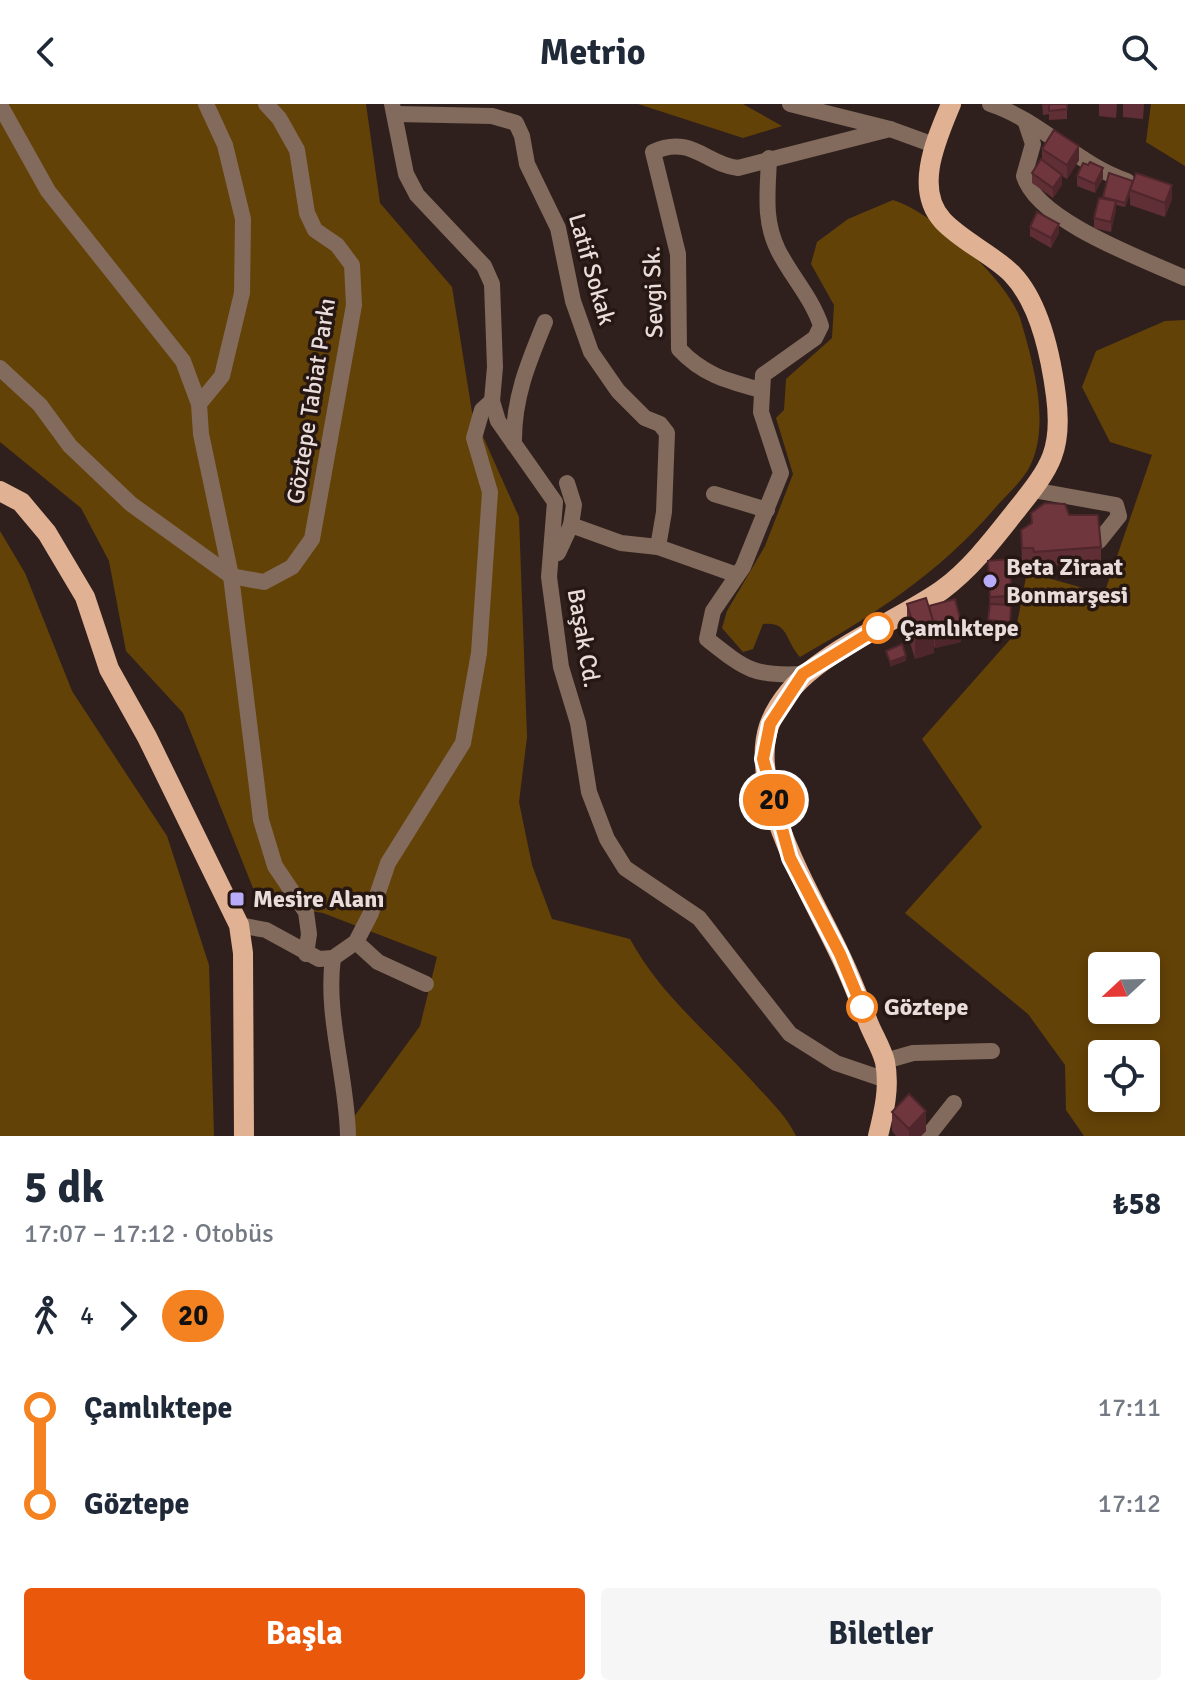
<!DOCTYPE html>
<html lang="tr">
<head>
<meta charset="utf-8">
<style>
	:root { --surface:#fff; --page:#f6f6f7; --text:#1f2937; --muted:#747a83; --accent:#ea580c }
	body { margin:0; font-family:Signika,sans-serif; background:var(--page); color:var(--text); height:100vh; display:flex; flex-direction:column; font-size:30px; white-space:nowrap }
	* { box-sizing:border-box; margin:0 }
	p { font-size:26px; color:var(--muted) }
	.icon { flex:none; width:44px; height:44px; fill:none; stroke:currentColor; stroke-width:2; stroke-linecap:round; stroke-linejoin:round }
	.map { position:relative; height:1032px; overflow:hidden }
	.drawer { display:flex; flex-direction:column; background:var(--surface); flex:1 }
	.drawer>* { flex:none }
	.badge { padding:0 16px; border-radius:26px; font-size:28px; line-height:52px }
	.needle { width:52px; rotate:248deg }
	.tools { position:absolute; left:1088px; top:848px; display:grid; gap:16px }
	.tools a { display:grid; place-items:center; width:72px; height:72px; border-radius:8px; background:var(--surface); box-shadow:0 4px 12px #0003; font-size:40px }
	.map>.badge { position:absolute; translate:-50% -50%; box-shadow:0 0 0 4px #fff }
	.legs { display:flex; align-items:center; gap:12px; height:88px; padding:0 24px; font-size:26px }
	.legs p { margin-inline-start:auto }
	.overview { display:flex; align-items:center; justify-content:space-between; height:136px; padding:0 24px }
	h1 { font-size:44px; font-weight:800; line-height:60px }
	.button { display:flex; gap:16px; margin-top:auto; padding:16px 24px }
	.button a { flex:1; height:92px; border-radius:8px; background:var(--accent); color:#fff; font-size:32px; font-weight:800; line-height:92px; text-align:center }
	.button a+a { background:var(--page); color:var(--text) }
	ul { padding:0 24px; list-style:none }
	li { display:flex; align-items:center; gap:28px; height:96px; font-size:30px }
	li i { display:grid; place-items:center; width:12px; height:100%; margin:0 10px; background:currentColor }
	li i::after { content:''; width:20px; height:20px; margin:-10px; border:6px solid; border-radius:50%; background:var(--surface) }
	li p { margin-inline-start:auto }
	li:first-child i { background:linear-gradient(#0000 50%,currentColor 0) }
	li:last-child i { background:linear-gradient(currentColor 50%,#0000 0) }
	header { display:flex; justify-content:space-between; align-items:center; height:104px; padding:0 24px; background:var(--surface); font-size:36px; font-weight:800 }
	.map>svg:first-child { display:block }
	.forest { fill:#634207; fill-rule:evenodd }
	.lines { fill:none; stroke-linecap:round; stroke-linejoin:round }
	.minor { stroke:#826b5c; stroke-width:16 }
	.major { stroke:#e1b193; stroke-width:20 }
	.wall { fill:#602e35 }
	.shaded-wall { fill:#4e262b }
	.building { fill:#70363e; stroke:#4e262b; stroke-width:2 }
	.line-1-casing { stroke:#fff; stroke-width:18 }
	.line-1 { stroke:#f58220; stroke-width:12 }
	.poi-dot { fill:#b8abf7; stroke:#261713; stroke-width:3 }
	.stop-1-dot { fill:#fff; stroke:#f58220; stroke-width:4 }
	.labels { text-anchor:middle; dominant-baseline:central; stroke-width:7; stroke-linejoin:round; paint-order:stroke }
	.street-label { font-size:24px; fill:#e8dddb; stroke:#261713 }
	.poi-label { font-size:24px; font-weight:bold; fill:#e8dddb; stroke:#261713; text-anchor:start }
	.stop-label { font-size:24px; font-weight:bold; fill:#e8dddb; stroke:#261713; text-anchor:start }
</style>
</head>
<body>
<header><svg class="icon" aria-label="back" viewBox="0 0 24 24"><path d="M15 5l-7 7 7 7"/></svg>Metrio<svg class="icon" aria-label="search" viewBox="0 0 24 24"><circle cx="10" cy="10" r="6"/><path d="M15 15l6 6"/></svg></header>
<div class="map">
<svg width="1185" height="1032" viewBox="0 0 1185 1032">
	<rect width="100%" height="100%" fill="#30201d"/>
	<!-- forest -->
	<g class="forest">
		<path d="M0,0H366L380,99L452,183L472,308L519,413L527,633L519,698L532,761L552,815L630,835C660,891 712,932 754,979C769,996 786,1011 796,1032H340L420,922L437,853L323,809L259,799L183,609L126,547L109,457L81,404L0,338Z"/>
		<polygon points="638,0 743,0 782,22 743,34"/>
		<polygon points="1151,0 1185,0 1185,62 1146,38"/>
		<path d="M893,96C933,108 1009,177 1021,217C1033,259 1050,318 1031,360C1024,376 1007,390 996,403C938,470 877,509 800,553C785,537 789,517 763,520L753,545L743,548L722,524L727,507L765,442L793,370L776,314L784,306L786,275L832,234L834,201L811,160L817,138L848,115Z"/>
		<path d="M1185,216V1032H1084L1066,1006L1065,961L1028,910L905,809L982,723L922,635L1015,530L1027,468L1104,490L1152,351L1110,338L1082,283L1096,247L1165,217ZM1102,862H1146V906H1102ZM1102,950H1146V994H1102Z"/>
		<polygon points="0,427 25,469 72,587 167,732 209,861 214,1032 0,1032"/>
	</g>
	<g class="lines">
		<!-- minor -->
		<g class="minor">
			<polyline points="392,0 406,70 417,91 484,162 492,180 495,263 492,297 498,317 555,398 549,473 561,563 578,619 589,688 607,735 625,764 699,814 790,930 836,959 886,976"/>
			<polyline points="790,0 890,25 934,41"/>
			<path d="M990,0C1040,16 1078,61 1127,77"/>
			<polyline points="0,1 48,87 183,257 199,300 201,330 231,472 261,716 275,762 306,808 309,830 306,850"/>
			<polyline points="396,10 492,12 516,19 522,32 527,60 558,124 573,197 591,248 618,287 645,314 660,320 667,329 664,408 658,443"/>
			<path d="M1026,19L1033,40L1024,72C1037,117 1143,155 1185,174"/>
			<path d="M769,54C768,86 763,116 778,146C791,172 812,194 821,222L815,234L763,271L761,308L781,369L743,463L713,507L707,535C745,565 754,573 803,570"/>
			<polyline points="0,264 40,301 70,342 131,400 231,472 264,478 292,463 312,435 354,201 352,161 337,141 315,126 307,109 297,46 279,14 266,0"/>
			<path d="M761,286C728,277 703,271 679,245L678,150L653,48C691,30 707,61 738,64L890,25"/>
			<polyline points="199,300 222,272 242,189 243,115 225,41 206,0"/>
			<path d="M514,340C513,295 528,259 545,218"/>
			<polyline points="567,379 574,401 571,421"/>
			<polyline points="1033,386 1116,401 1119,412 1099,437"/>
			<polyline points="714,390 767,406"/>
			<polyline points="558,449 571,421 621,439 658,443 737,471"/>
			<polyline points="239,821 266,826 319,855 333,854 356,838 371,809 388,759 463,639 479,549 490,388 474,334 482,306 492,297"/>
			<polyline points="356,838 378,858 426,880"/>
			<path d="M333,854C325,911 347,973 348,1032"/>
			<polyline points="885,957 913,949 992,947"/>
			<polyline points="928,1032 954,999"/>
		</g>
		<!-- major -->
		<g class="major">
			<polyline points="0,387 21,398 47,429 85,493 109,565 147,633 239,821 243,849 244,1032"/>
			<path d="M878,1032C884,1008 890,983 885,958C882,945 873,931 868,918C859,895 850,871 839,849C812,791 747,687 769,622C793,554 887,525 942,486C972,464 995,433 1018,404C1051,363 1063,345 1056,292C1051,253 1040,199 1012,170C992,150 963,138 943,117C913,85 937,34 951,0"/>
		</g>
	</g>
	<!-- wall -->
	<g class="wall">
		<polygon points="1042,0 1067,0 1067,15 1049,16 1049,10 1043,11"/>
		<polygon points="1099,0 1117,0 1116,14 1099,12"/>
		<polygon points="1123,0 1144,0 1143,15 1123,13"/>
		<polygon points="1042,45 1079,56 1067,75 1062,72 1062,81 1053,94 1032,79 1032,69 1042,57"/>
		<polygon points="1109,69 1172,95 1165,113 1130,101 1130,91 1125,103 1116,101 1111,128 1094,124 1094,114 1103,95"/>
		<polygon points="1077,72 1103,74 1095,89 1077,82"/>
		<polygon points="1030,123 1059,129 1051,144 1030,132"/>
		<polygon points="1031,409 1069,411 1101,443 1101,458 1034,463 1033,459 1022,459 1021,426 1031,420"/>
		<polygon points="988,457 1012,492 1010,528 988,526 990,503"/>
		<polygon points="907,500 929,504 961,538 935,544 934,542 934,549 915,555 907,528"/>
		<polygon points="892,1008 926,1027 921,1032 896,1032 892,1027"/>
	</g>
	<!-- shaded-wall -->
	<g class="shaded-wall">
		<polygon points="1079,42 1079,56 1067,75 1067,61"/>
		<polygon points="1103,64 1103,74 1095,89 1095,80"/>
		<polygon points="1062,71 1062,81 1053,94 1053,84"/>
		<polygon points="1172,81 1172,95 1165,113 1165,99"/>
		<polygon points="1130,86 1130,91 1125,103 1125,99"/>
		<polygon points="1116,97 1116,107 1111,128 1111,118"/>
		<polygon points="1059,120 1059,129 1051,144 1051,134"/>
		<polygon points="961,518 961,538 935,544 935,524"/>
		<polygon points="934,520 934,549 915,555 915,526"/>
		<polygon points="906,552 906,557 890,563 890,558"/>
		<polygon points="926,1007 926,1027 921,1032 909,1032 909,1025"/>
	</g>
	<!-- building -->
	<g class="building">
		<polygon points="1042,0 1067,0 1067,5 1049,7 1049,0"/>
		<polygon points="1054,26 1079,42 1067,61 1042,45"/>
		<polygon points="1041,55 1062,71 1053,84 1032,69"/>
		<polygon points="1090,58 1103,64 1095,80 1077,72 1083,59 1088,61"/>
		<polygon points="1109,69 1133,77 1125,99 1103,93"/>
		<polygon points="1136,69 1172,81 1165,99 1130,86"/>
		<polygon points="1099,94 1116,97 1111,118 1094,114"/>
		<polygon points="1037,108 1059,120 1051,134 1030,123"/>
		<polygon points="1045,399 1065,400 1069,411 1098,411 1101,443 1034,448 1033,444 1022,444 1021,426 1032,419 1031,409"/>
		<polygon points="1009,455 1012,492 990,493 988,457"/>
		<polygon points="926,494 934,520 915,526 907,500"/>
		<polygon points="955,495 961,518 935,524 929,502"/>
		<polygon points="990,500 1011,501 1010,518 988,516"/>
		<polygon points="902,540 906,552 890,558 886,547"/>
		<polygon points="909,990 926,1007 909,1025 892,1008"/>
	</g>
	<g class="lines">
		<!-- line-1 casing -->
		<g class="line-1-casing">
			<polyline id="line-1" points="862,903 840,850 790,754 763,655 770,620 803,570 878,524"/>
		</g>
		<!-- line-1 -->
		<use href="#line-1" class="line-1"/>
	</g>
	<!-- markers -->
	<g class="poi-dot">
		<circle cx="990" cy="477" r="8"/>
		<rect x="229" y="787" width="16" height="16" rx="4"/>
	</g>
	<g class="stop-1-dot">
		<circle cx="878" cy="524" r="14"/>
		<circle cx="862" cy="903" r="14"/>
	</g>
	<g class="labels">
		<!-- street labels -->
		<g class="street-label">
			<text transform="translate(592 165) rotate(74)">Latif Sokak</text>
			<text transform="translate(653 188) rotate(-92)">Sevgi Sk.</text>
			<text transform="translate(311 297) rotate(-81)">Göztepe Tabiat Parkı</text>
			<text transform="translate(584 534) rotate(80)">Başak Cd.</text>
		</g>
		<!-- poi labels -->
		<g class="poi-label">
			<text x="1006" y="463">Beta Ziraat<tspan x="1006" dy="28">Bonmarşesi</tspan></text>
			<text x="253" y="795">Mesire Alanı</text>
		</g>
		<!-- stop labels -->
		<g class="stop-label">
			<text x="900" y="524">Çamlıktepe</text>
			<text x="884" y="903">Göztepe</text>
		</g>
	</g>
</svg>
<div class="tools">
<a><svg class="needle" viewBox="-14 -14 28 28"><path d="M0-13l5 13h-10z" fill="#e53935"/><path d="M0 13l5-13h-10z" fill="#747a83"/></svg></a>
<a><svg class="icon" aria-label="locate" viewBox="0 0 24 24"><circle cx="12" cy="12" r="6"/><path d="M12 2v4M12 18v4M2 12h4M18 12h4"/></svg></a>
</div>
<b class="badge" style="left:774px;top:696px;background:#f58220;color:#111">20</b>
</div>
<section class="drawer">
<div class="overview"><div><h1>5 dk</h1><p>17:07 – 17:12 · Otobüs</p></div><b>₺58</b></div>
<div class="legs"><svg class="icon" aria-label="walk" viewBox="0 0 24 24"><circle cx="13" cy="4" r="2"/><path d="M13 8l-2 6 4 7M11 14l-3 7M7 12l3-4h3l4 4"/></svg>4<svg class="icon" aria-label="forward" viewBox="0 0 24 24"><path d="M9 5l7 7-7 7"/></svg><b class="badge" style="background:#f58220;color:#111">20</b></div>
<ul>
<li><i style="color:#f58220"></i><b>Çamlıktepe</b><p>17:11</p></li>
<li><i style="color:#f58220"></i><b>Göztepe</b><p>17:12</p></li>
</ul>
<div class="button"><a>Başla</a><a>Biletler</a></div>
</section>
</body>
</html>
